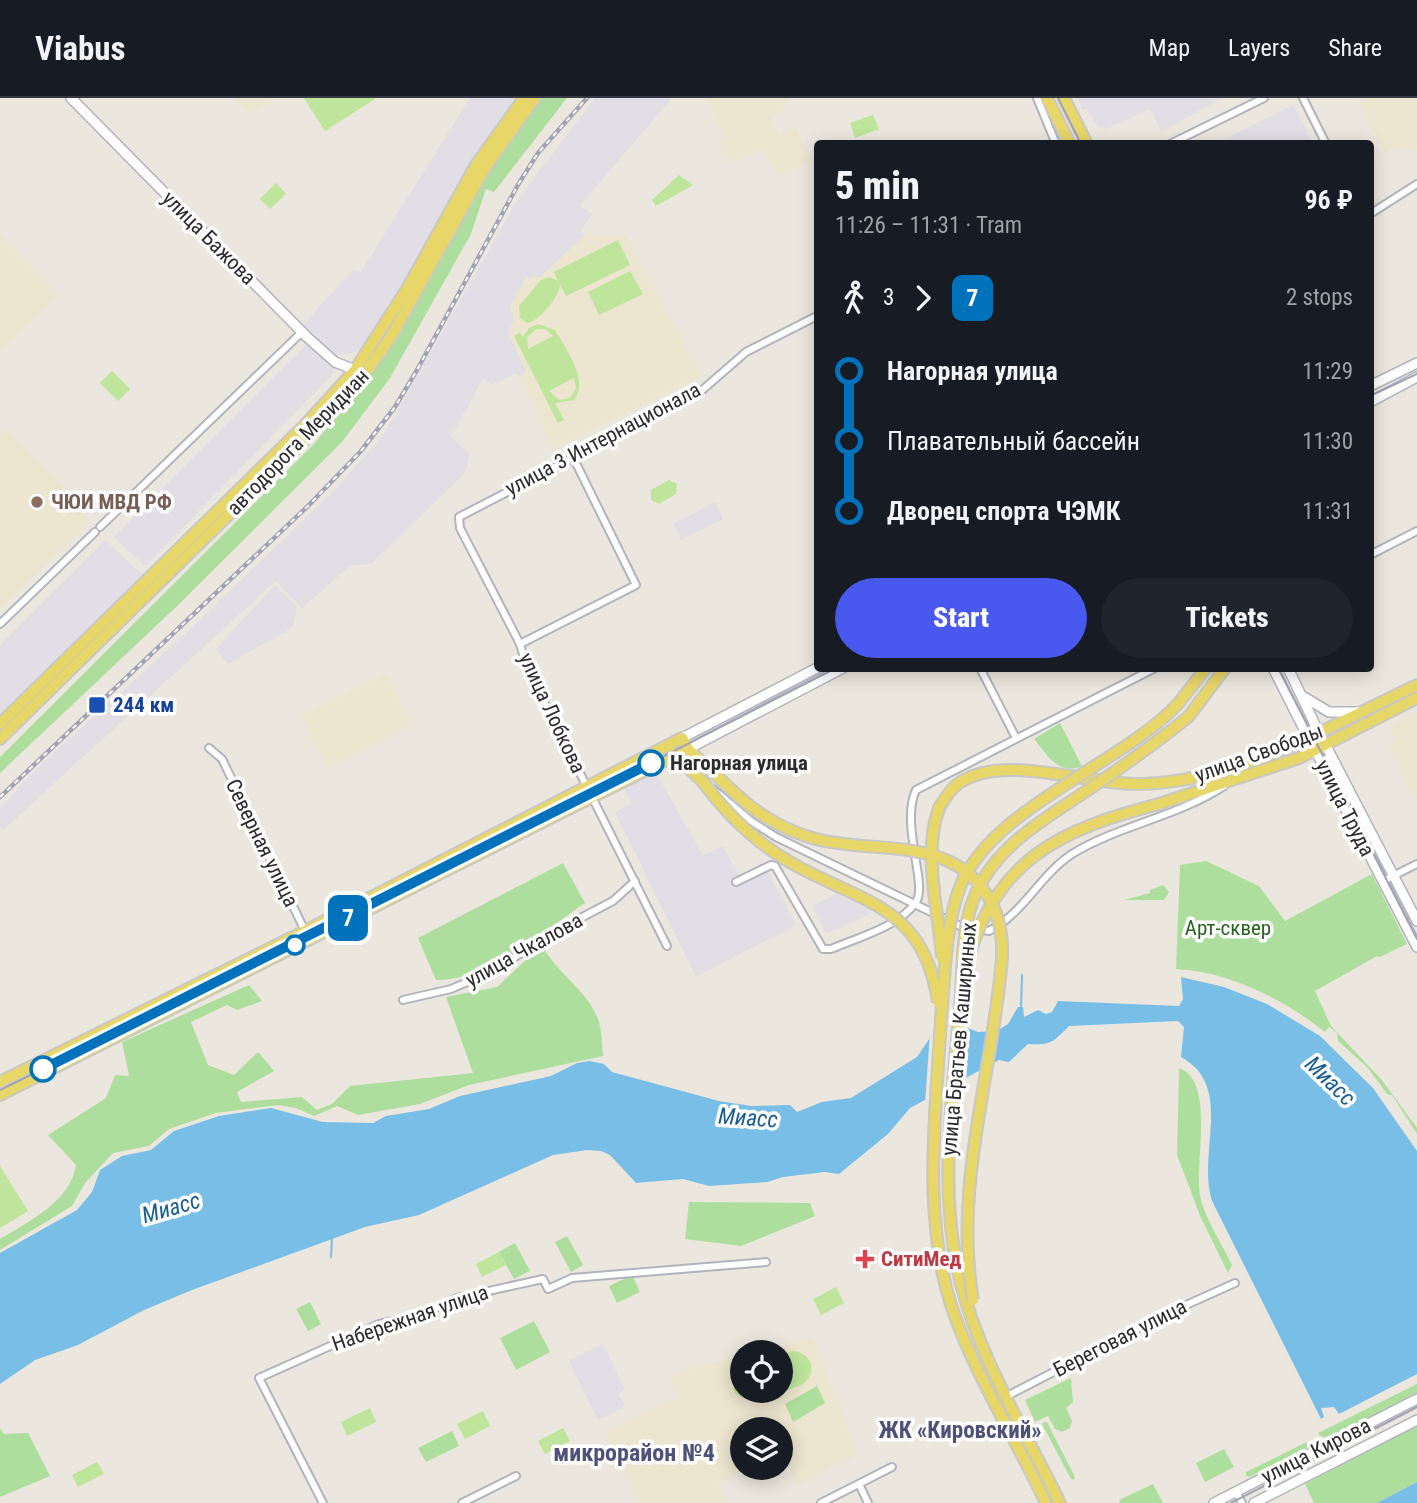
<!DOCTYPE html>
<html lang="en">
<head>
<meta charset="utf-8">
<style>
	:root { --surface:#171b24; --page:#20242c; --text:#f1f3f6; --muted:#9ea1a6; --line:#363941; --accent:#4958ee }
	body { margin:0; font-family:"Roboto Condensed",sans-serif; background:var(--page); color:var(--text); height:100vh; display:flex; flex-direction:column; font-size:26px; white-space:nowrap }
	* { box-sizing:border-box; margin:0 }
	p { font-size:23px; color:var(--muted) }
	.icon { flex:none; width:38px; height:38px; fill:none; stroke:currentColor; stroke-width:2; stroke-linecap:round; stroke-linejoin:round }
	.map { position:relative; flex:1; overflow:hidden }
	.details { position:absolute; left:814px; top:42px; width:560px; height:532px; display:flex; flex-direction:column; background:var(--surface); border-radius:7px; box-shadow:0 4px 18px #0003 }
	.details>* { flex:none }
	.badge { padding:0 14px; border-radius:10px; font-size:24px; line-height:46px }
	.controls { position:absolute; left:730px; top:1242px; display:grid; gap:14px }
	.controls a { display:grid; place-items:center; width:63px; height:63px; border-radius:50%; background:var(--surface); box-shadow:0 4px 18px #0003; font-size:35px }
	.map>.badge { position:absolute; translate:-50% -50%; box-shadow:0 0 0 4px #fff }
	.legs { display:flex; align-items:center; gap:10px; height:77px; padding:0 21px; font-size:23px }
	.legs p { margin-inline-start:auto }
	.head { display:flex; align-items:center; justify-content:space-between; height:119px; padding:0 21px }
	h1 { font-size:38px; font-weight:800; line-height:52px }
	.cta { display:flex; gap:14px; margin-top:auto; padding:14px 21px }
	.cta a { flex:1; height:80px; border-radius:42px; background:var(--accent); color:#fff; font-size:28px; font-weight:800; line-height:80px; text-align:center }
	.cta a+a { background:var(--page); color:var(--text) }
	ul { padding:0 21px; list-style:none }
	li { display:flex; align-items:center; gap:24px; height:70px; font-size:26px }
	li i { display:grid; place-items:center; width:10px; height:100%; margin:0 9px; background:currentColor }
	li i::after { content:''; width:18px; height:18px; margin:-9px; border:5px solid; border-radius:50%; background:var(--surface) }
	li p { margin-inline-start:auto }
	li:first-child i { background:linear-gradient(#0000 50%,currentColor 0) }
	li:last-child i { background:linear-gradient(currentColor 50%,#0000 0) }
	header { display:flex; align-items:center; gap:42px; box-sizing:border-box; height:98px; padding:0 35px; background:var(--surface); border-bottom:2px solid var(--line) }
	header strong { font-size:33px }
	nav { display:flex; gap:38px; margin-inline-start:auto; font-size:24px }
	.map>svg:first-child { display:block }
	.industrial { fill:#e1dee5 }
	.education { fill:#ece5cf }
	.green { fill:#aede9e }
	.pitch { fill:#bee59b; fill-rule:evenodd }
	.water { fill:#78bee6 }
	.pier { fill:#ece7de }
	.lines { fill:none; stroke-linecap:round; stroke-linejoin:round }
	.stream { stroke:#78bee6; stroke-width:2 }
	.street-casing { stroke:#b1b3bd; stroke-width:10 }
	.secondary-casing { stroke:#b1b3bd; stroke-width:12 }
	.primary-casing { stroke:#c8c8c8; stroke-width:14 }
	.street { stroke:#fff; stroke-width:6 }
	.secondary { stroke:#fff; stroke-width:9 }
	.primary { stroke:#e7d668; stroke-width:10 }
	.tram { stroke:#a1a2b4; stroke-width:2 }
	.rail-casing { stroke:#a1a2b4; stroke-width:4.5 }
	.rail { stroke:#fff; stroke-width:2; stroke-dasharray:5; stroke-linecap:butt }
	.primary-bridge-casing { stroke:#c8c8c8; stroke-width:14; stroke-linecap:butt }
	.primary-bridge { stroke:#e7d668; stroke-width:10 }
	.line-1-casing { stroke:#fff; stroke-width:16 }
	.line-1 { stroke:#0072bc; stroke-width:10 }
	.education-dot { fill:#8d6e63; stroke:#fff; stroke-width:2.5 }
	.transit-dot { fill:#1a4fb4; stroke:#fff; stroke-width:2.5 }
	.stop-1-dot { fill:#fff; stroke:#0072bc; stroke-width:3.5 }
	.health-dot { fill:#e0444e; stroke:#fff; stroke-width:2.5 }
	.labels { text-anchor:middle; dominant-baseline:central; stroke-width:7; stroke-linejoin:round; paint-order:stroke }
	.street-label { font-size:21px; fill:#2b2b2b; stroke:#fff }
	.education-label { font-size:21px; font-weight:bold; fill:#785e54; stroke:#fff; text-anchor:start }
	.transit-label { font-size:21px; font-weight:bold; fill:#164399; stroke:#fff; text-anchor:start }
	.stop-label { font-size:21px; font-weight:bold; fill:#2b2b2b; stroke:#fff; text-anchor:start }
	.park-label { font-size:21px; fill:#27631f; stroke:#fff }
	.health-label { font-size:21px; font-weight:bold; fill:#be3a42; stroke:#fff; text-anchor:start }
	.water-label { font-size:23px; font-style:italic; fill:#175c93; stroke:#fff }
	.neighbourhood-label { font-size:23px; font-weight:bold; fill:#4e5279; stroke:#fff }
	.quarter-label { font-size:24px; font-weight:bold; fill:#4e5279; stroke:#fff }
</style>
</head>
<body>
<header>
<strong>Viabus</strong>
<nav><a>Map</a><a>Layers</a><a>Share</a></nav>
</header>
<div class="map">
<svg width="1417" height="1405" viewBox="0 0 1417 1405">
	<rect width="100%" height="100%" fill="#ece7de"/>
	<!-- industrial -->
	<g class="industrial">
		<polygon points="470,0 516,0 465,75 366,252 334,258 301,229 353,172 360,175"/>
		<polygon points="595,0 672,0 580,107 592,116 581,132 584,138 539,180 527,180 510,208 514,223 508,234 527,274 519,278 516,275 492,287 483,281 451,338 470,356 465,375 371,466 350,468 302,510 276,483 3,732 0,729 0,710 39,668 171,549 337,390 384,336 516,104"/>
		<polygon points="1077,0 1223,0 1161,33 1150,11 1106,31 1098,29 1087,11 1082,11"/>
		<polygon points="1294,7 1313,45 1215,45"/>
		<polygon points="307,246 338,271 145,468 114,439"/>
		<polygon points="715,404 723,421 681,442 673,426"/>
		<polygon points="105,442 144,478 0,618 0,547"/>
		<polygon points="275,487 297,508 293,529 228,566 216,551"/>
		<polygon points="656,675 703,757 723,748 741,781 737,784 738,788 768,774 796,827 696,879 615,714 632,705 624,690"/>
		<polygon points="837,796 865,810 873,815 826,835 812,808"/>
		<polygon points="603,1246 625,1292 619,1296 625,1308 598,1322 569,1263"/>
	</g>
	<!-- education -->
	<g class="education">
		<polygon points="234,0 278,0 249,15"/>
		<polygon points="706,0 787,0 789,5 782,9 784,13 771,19 779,37 796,30 811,62 779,78 763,51 731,66 720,45 725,42"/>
		<polygon points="1367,0 1417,0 1417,53 1403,47 1385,55 1359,4"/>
		<polygon points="0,137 58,197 0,253"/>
		<polygon points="584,138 626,138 701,278 554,351 519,278 526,274 508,234 514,223 510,209 527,179 531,181 534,177 539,180"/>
		<polygon points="6,330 60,385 90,424 0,511 0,335"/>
		<polygon points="386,575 413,628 328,671 301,618"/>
		<polygon points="1417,614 1417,705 1389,646 1396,641 1390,628"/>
		<polygon points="813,1240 849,1332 847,1334 858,1357 798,1388 781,1356 780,1332 742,1332 742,1350 735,1354 743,1373 718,1387 726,1405 640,1405 605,1334 679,1299 670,1280 692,1270 742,1258 742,1293 780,1293 780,1255 754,1255"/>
	</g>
	<!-- green -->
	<g class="green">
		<polygon points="541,0 567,0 494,94 486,91 471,136 390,280 342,344 175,510 0,675 0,659 314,346 375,270 409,219 513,35"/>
		<path d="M1060,625L1082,668C1059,678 1047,657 1034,641Z"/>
		<path d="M1206,763L1259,788L1285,823L1372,776L1407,846L1380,859L1377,858L1315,893L1331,928L1381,981L1417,1030V1036L1392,997H1388L1367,969L1338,943L1337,935L1329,929L1325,934C1285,902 1228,873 1176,871L1180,767Z"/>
		<path d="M563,765L585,805C542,834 490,882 436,882L418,840Z"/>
		<polygon points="1163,787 1169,794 1164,802 1124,802 1150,795 1150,792"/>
		<path d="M542,847C556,875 590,894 599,924C602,935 602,947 603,958L469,987L420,1006L358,1017L337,1008L314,1018L296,1010L278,1007L216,1015L169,1031L149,1048L113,1055L85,1085L72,1108L0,1152V1141C28,1124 71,1103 76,1067L48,1037L106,1000L115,977L129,978L122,944L249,887L262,903L237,912L227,907L191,924L208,967L234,977L258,954L274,973L237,994L241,1004L302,999L317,1012L332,1006L350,988L473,975L446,899L497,889Z"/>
		<path d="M1179,970C1216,983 1194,1065 1200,1098C1205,1121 1222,1146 1232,1167L1228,1175L1201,1120L1177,1057Z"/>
		<polygon points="689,1104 810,1105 815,1118 741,1148 685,1141"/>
		<polygon points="567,1138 583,1167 571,1174 555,1144"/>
		<polygon points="515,1145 530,1173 514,1181 499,1154"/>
		<polygon points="632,1177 640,1194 617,1205 609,1188"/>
		<polygon points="310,1204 321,1226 308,1233 296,1211"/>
		<polygon points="534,1223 550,1254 516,1272 500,1240"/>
		<polygon points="1071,1280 1073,1304 1066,1310 1072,1323 1070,1330 1062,1334 1055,1331 1048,1318 1035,1324 1025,1302"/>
		<polygon points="1417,1286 1417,1295 1329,1340 1320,1338 1318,1335"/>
		<polygon points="817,1288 825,1305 793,1324 785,1306"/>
		<polygon points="1044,1324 1047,1324 1075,1379 1074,1382 1071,1381 1042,1326"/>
		<polygon points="1417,1328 1417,1384 1377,1405 1314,1405 1305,1386"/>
		<polygon points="0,1330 4,1336 28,1335 50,1378 0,1399"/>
		<polygon points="452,1333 459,1348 426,1364 418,1350"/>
		<polygon points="1307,1344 1309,1349 1249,1379 1246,1377 1246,1374"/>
		<polygon points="1224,1351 1234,1369 1205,1384 1196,1365"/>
		<polygon points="1153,1386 1163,1405 1120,1405 1119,1402"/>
	</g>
	<!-- pitch -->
	<g class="pitch">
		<polygon points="304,0 375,0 375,1 325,33"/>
		<polygon points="873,17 879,31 855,40 850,25"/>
		<polygon points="679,77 693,87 656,108 652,102"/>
		<polygon points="276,85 286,96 270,111 260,101"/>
		<path d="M618,142L630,167L566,198L560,187C559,199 540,223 527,225L520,220L519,208L541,182L550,179L558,183L554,174Z"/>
		<polygon points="630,173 643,196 599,217 588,194"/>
		<path d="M538,226L555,232C565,249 590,284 574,302L555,305L564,322L558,325L514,238L520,235L523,239L529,230ZM536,231H545L553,238L528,251L527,239ZM574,280L576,291L570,300L559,302L549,293Z"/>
		<polygon points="112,273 130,291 118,303 100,285"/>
		<polygon points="669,382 677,386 676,396 659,406 651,402 651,392"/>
		<polygon points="0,1068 28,1113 0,1130"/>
		<polygon points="499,1154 506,1167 482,1179 476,1166"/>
		<polygon points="836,1189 844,1205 821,1217 813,1201"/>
		<path d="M792,1253C814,1254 819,1279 799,1288C780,1294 749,1311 734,1294L732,1278L742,1268V1282L739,1274L734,1285L741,1297L747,1299L746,1293H780L781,1257Z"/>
		<polygon points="370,1310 376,1324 347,1338 341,1324"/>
		<polygon points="483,1313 490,1328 465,1341 457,1326"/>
		<polygon points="563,1330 570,1343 545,1356 538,1343"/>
		<polygon points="97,1364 104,1376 78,1389 72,1377"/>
	</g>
	<!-- water -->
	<g class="water">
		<path d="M1181,879L1224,889L1267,906L1320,938L1373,990L1417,1053V1276L1339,1316L1334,1309L1321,1310L1324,1319L1321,1321L1213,1105C1195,1058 1236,989 1181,959L1184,929L1178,923L1069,928C1052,945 1052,947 1028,946L1009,964L999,962L910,1010L888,1036L839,1076L825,1074L783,1079L767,1084L709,1088L683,1081L636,1085L610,1057L601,1053L587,1052L553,1057L419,1117L365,1129L192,1192L144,1212L78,1247L35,1262L0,1286V1155L77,1112L92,1094L100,1072L122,1058L151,1052L174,1033L219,1018L271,1010L323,1024L373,1025L386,1018L429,1011L460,998L551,978L577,965L590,963L604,966L612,974L719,1003L751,1008L790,1007L797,1014L822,1004L851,1000L917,959L932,937L965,929L978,934L997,933L1008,926L1018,909H1023L1024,919L1038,912L1046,916L1052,914L1058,903L1179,908L1183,901Z"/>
		<polygon points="1417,1384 1417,1405 1377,1405"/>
	</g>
	<!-- pier -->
	<polygon class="pier" points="952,924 968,927 964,985 925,1005 930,935"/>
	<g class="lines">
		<!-- stream -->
		<g class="stream">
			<polyline points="1021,911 1022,877"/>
			<polyline points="331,1159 332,1139"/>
		</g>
		<!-- street casing -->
		<g class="street-casing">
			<g id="street">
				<polyline points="1037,0 1056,46"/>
				<polyline points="1303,0 1326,46"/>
				<polyline points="1170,46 1264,0"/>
				<polyline points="1370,116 1417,86"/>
				<polyline points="100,429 302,234"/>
				<polyline points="1370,457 1417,433"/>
				<polyline points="0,526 95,434"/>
				<polyline points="520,546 636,487 573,359"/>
				<polyline points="980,570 1016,640"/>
				<polyline points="209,650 222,661 305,833"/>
				<path d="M713,691L751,723L776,739L960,828L989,833C1023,816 1040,777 1072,756C1119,727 1177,719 1224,688"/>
				<polyline points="1383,783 1417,766"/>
				<path d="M736,784L771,767L775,768L823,851H831C857,840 900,828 916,804C928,787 900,726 916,692L1155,570"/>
				<polyline points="667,848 527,570 520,546 460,430 459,419 700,294 746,254 817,218"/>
				<polyline points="403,902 451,891 495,872 552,835 613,803 635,783"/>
				<polyline points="1007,1298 1166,1216 1235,1185"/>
				<polyline points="859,1386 868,1405"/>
				<polyline points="1236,1394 1242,1405"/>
				<polyline points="323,1405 259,1280 379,1226 421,1217 457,1200 543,1181 548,1191 572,1180 766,1164"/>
				<polyline points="462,1405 516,1378"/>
				<polyline points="821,1405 892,1369"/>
			</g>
		</g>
		<!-- secondary casing -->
		<g class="secondary-casing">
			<g id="secondary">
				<polyline points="71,0 307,239 335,264 355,272"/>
				<polyline points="1370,288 1417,265"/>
				<polyline points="1370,304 1417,279"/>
				<polyline points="1273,570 1308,639"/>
				<polyline points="1288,570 1319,635"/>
				<polyline points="1304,599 1329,614 1359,614"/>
				<polyline points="682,640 817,570"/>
				<polyline points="1325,646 1417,823"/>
				<polyline points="688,651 843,570"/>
				<polyline points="1315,652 1417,849"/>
				<polyline points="1214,1405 1417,1301"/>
				<polyline points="1254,1405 1417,1322"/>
			</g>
		</g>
		<!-- primary casing -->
		<g class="primary-casing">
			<g id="primary">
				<polyline points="1047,0 1070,46"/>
				<polyline points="1064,0 1087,46"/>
				<polyline points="1178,606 1206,570"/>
				<polyline points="1189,618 1225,570"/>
				<polyline points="0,626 304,328 355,272 407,191 476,67 524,0"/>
				<polyline points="0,641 314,333 363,278 391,239 485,70 535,0"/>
				<polyline points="673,655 703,684"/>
				<polyline points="1159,706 1299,660 1417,600"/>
				<path d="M939,710C944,702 950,691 959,685C1002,655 1086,686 1137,686C1233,686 1332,627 1417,587"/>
				<path d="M961,895C954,989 937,1089 960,1182C979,1260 1025,1333 1060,1405"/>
				<path d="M941,920C936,1015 922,1115 951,1207C974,1276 1015,1339 1046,1405"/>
				<polyline points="0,984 305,833 682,640 688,651 737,697"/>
				<polyline points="0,997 688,651"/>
			</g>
		</g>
		<!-- street -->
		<use href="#street" class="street"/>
		<!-- secondary -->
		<use href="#secondary" class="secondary"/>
		<!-- primary -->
		<use href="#primary" class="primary"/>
		<!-- tram -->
		<g class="tram">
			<polyline points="1058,0 1081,46"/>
			<polyline points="1370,298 1417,276"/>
			<polyline points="1278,570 1417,841"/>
			<polyline points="0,992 295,847 836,570"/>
			<polyline points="1231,1405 1417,1309"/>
		</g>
		<!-- rail casing -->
		<g class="rail-casing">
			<polyline id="rail" points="0,699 308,408 361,353 395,309 417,272 519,85 538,55 587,0"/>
		</g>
		<!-- rail -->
		<use href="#rail" class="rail"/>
		<!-- primary-bridge casing -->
		<g class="primary-bridge-casing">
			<g id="primary-bridge">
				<path d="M703,684C726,715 754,743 788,763C860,805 924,806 938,904"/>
				<path d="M737,697C761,719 786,733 816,741C873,756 947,738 985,794C999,814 1003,836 1002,860C993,975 953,1087 973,1202"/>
				<path d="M939,710C922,757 939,812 942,860"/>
				<path d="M967,865C996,760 1062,731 1159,706"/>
				<path d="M961,895C963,862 962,826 976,795C998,747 1043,722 1085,694C1120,670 1156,646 1189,618"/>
				<path d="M941,920C945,878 945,828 960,789C992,709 1119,668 1178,606"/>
			</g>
		</g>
		<!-- primary-bridge -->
		<use href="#primary-bridge" class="primary-bridge"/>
	</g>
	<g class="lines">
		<!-- line-1 casing -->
		<g class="line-1-casing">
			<polyline id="line-1" points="43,971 651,665"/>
		</g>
		<!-- line-1 -->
		<use href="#line-1" class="line-1"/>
	</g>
	<!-- markers -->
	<circle class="education-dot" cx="37" cy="404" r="7"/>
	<rect class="transit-dot" x="88" y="598" width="18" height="18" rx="3.5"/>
	<g class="stop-1-dot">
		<circle cx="651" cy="665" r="12"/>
		<circle cx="295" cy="847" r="9"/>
		<circle cx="43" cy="971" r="12"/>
	</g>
	<path class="health-dot" d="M861.5 1150.5h7v7h7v7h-7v7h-7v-7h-7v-7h7z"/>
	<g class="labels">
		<!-- street labels -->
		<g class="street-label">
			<text transform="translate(209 140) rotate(45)">улица Бажова</text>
			<text transform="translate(603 341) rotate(-28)">улица 3 Интернационала</text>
			<text transform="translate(298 344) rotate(-46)">автодорога Меридиан</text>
			<text transform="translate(552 615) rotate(65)">улица Лобкова</text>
			<text transform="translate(1259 655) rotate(-20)">улица Свободы</text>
			<text transform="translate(1345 710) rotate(63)">улица Труда</text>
			<text transform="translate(262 745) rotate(64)">Северная улица</text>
			<text transform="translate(524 852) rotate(-29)">улица Чкалова</text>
			<text transform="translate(959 941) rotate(-85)">улица Братьев Кашириных</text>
			<text transform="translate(410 1220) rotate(-19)">Набережная улица</text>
			<text transform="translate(1120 1240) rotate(-27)">Береговая улица</text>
			<text transform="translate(1316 1353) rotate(-27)">улица Кирова</text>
		</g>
		<!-- education labels -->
		<g class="education-label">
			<text x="51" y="404">ЧЮИ МВД РФ</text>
		</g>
		<!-- transit labels -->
		<g class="transit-label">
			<text x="113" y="607">244 км</text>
		</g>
		<!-- stop labels -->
		<g class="stop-label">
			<text x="670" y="665">Нагорная улица</text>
		</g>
		<!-- park labels -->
		<g class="park-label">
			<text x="1228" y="830">Арт-сквер</text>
		</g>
		<!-- health labels -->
		<g class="health-label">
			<text x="881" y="1161">СитиМед</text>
		</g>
		<!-- water labels -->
		<g class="water-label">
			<text transform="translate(1330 983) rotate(44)">Миасс</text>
			<text transform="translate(748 1020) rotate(4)">Миасс</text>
			<text transform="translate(171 1110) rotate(-16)">Миасс</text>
		</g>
		<!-- neighbourhood labels -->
		<g class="neighbourhood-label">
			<text x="960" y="1332">ЖК «Кировский»</text>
		</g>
		<!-- quarter labels -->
		<g class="quarter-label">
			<text x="634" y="1355">микрорайон №4</text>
		</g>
	</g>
</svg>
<div class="controls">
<a><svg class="icon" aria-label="locate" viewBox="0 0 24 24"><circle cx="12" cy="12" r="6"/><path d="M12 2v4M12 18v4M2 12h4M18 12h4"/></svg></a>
<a><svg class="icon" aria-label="layers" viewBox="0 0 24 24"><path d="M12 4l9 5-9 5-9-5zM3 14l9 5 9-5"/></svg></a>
</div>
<b class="badge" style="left:348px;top:820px;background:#0072bc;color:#fff">7</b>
<section class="details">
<div class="head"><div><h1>5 min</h1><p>11:26 – 11:31 · Tram</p></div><b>96 ₽</b></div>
<div class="legs"><svg class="icon" aria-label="walk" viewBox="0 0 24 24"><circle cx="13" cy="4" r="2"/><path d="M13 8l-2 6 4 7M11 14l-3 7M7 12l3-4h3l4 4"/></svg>3<svg class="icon" aria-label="forward" viewBox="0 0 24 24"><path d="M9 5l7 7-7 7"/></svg><b class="badge" style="background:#0072bc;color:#fff">7</b><p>2 stops</p></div>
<ul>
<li><i style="color:#0072bc"></i><b>Нагорная улица</b><p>11:29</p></li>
<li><i style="color:#0072bc"></i><span>Плавательный бассейн</span><p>11:30</p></li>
<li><i style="color:#0072bc"></i><b>Дворец спорта ЧЭМК</b><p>11:31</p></li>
</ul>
<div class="cta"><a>Start</a><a>Tickets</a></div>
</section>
</div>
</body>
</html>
